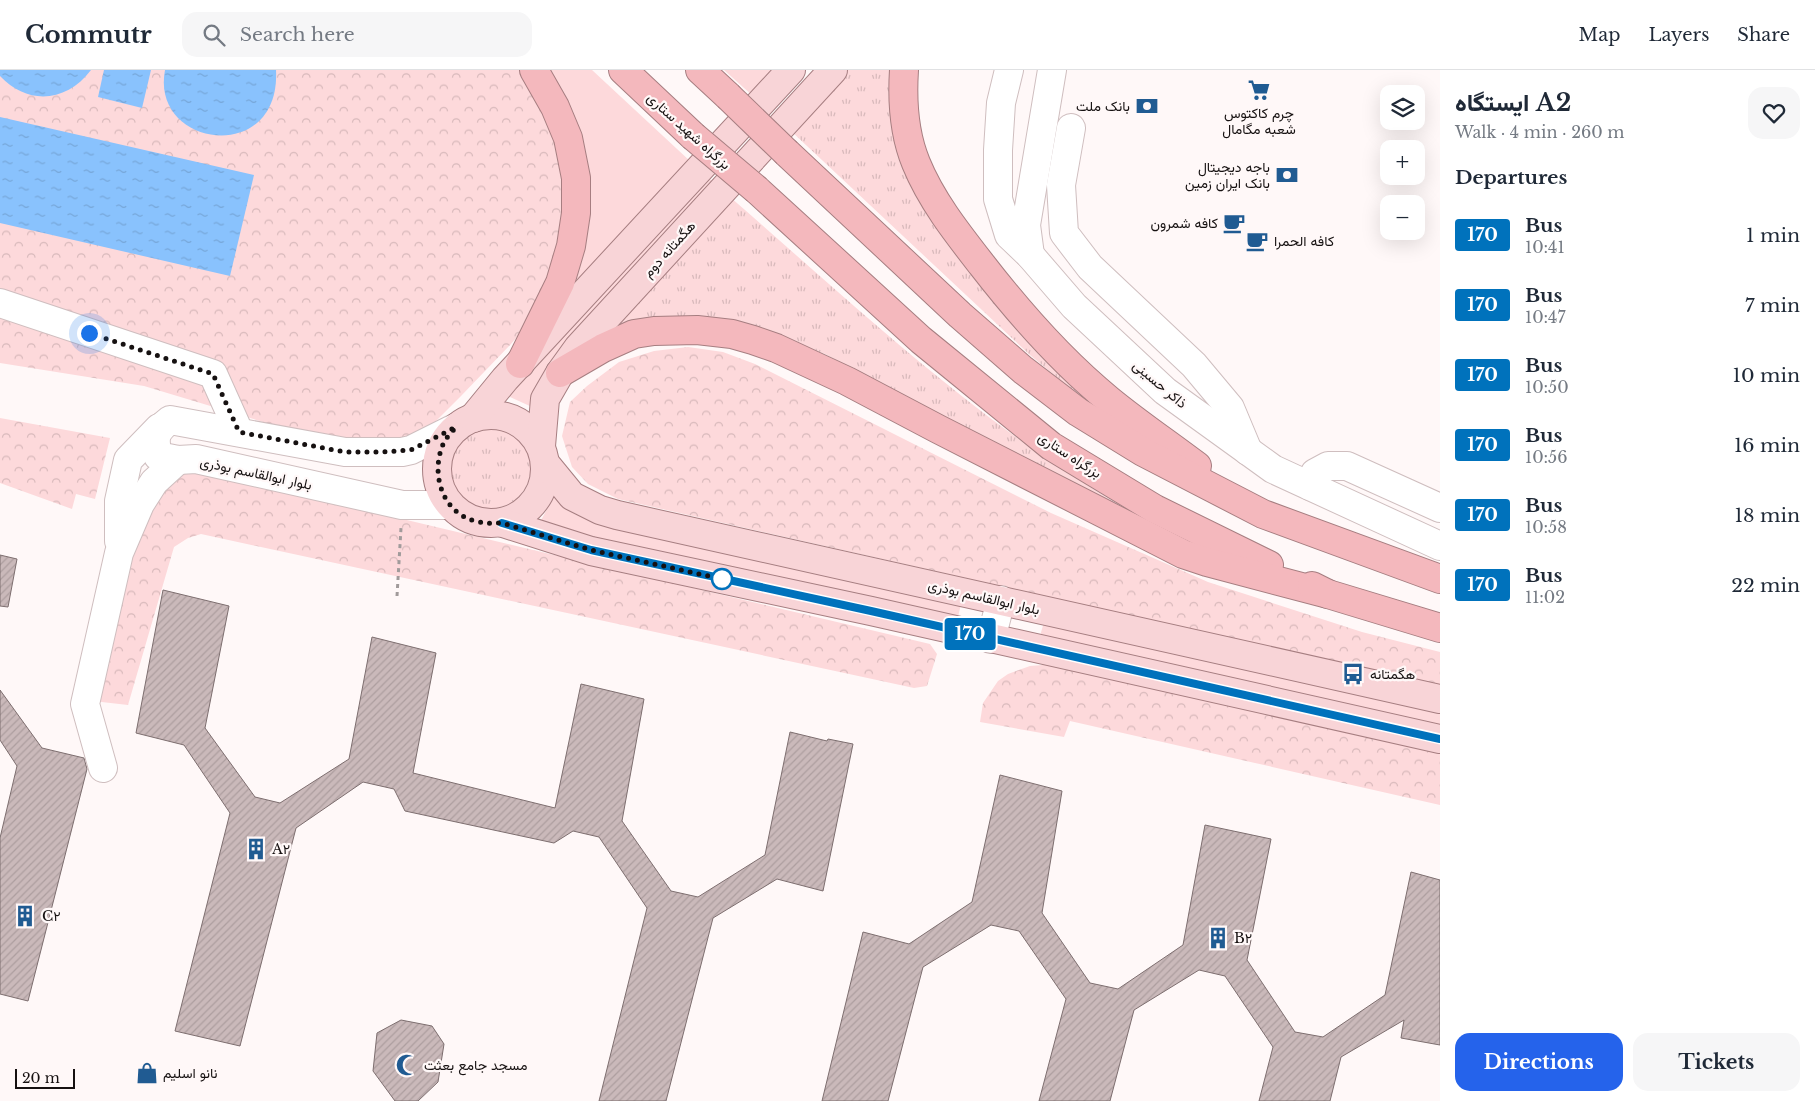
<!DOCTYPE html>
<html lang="en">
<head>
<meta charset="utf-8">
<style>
	:root { --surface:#fff; --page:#f6f6f7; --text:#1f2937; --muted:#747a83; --line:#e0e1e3; --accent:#2563eb }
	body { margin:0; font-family:"Libre Baskerville",Vazirmatn,serif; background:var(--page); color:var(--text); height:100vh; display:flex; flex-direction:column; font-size:19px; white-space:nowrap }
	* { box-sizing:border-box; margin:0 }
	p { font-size:16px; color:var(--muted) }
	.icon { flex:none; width:28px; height:28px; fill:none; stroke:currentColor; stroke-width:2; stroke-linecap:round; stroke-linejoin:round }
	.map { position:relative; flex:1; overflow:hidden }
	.drawer { display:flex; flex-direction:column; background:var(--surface); width:375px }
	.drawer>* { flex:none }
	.badge { padding:0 10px; border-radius:4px; font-size:18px; line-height:32px }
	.buttons { position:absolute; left:1380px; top:15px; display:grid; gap:10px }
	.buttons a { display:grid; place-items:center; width:45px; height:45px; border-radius:10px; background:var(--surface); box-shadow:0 5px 20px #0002; font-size:25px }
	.scale { position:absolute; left:15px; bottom:12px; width:60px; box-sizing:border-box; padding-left:5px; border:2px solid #161111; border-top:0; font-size:14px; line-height:18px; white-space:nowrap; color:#161111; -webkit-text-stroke:4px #fff8f8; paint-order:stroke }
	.you { position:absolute; width:25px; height:25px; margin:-12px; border:4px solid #fff; border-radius:50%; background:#1a73e8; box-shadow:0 0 0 8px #1a73e833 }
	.map>.badge { position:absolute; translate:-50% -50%; box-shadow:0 0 0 2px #fff }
	h2 { padding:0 15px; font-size:19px; line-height:45px }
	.round { display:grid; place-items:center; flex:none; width:52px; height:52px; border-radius:15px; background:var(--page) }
	.summary { display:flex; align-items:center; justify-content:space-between; height:85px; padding:0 15px }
	h1 { font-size:24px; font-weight:800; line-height:38px }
	.primary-button { display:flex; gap:10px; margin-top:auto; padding:10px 15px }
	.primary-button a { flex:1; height:58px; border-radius:15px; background:var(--accent); color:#fff; font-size:20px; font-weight:800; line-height:58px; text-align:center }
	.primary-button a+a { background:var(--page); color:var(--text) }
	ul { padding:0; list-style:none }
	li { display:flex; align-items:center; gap:15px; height:70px; padding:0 15px }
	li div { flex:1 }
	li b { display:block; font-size:19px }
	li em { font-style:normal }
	li .badge { min-width:55px; font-weight:700; text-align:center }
	header { display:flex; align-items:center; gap:30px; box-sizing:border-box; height:70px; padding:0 25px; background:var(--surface); border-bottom:1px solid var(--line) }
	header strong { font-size:24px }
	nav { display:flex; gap:28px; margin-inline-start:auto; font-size:18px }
	.search { width:350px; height:45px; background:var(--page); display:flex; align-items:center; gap:12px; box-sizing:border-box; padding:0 18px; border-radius:15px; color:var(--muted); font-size:19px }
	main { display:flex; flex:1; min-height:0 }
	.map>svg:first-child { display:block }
	.grass { fill:url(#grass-tufts) }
	.forest { fill:url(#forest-crowns) }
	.garden { fill:#fdd9db }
	.water { fill:url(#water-ripples) }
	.building { fill:url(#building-hatch); stroke:#7d6e6f }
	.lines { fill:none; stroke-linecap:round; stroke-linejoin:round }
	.minor-casing { stroke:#cfbebf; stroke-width:30 }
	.major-casing { stroke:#a67e81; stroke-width:30 }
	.highway-casing { stroke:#a67e81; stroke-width:30 }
	.path { stroke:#a19b9b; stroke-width:3; stroke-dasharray:4 4; stroke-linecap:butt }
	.minor { stroke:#fff; stroke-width:28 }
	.major { stroke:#f8d4d7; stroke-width:28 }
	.highway { stroke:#f4b8bd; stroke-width:28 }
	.highway-bridge-casing { stroke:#a67e81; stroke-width:30; stroke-linecap:butt }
	.highway-bridge { stroke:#f4b8bd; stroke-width:28 }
	.line-casing { stroke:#fff; stroke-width:11 }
	.line { stroke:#0072bc; stroke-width:8 }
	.walk { stroke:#161111; stroke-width:5; stroke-dasharray:0 9 }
	.stop-dot { fill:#fff; stroke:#0072bc; stroke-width:2.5 }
	.labels { text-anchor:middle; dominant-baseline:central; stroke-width:4.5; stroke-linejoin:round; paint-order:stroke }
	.poi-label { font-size:14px; fill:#161111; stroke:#fff8f8; text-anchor:start }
	.street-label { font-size:14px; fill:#161111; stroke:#fff8f8 }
</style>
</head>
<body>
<header>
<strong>Commutr</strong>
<div class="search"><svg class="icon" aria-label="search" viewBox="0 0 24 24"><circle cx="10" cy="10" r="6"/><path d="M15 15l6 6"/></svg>Search here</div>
<nav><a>Map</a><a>Layers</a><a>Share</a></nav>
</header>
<main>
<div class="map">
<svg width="1440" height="1031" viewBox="0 0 1440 1031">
	<defs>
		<pattern id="grass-tufts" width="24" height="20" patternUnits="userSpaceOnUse" patternTransform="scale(1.25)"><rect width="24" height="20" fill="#fdd9db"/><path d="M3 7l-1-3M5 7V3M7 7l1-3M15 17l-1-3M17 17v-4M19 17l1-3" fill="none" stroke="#d8b9bb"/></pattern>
		<pattern id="forest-crowns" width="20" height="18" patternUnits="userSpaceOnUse" patternTransform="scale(1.25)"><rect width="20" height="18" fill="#fdd9db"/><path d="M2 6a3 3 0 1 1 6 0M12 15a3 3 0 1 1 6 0" fill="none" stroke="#d8b9bb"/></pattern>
		<pattern id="water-ripples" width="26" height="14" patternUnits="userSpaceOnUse" patternTransform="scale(1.25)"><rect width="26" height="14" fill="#89c2fd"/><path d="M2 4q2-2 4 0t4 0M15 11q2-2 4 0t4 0" fill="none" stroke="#76a6d8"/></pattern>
		<pattern id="building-hatch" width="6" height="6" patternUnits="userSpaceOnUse" patternTransform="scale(1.25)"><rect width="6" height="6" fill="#cab9ba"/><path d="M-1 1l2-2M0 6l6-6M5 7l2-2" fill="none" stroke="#ad9e9f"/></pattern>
	</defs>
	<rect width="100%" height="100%" fill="#fff8f8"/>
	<!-- grass -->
	<g class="grass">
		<polygon points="847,0 893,0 911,109 1147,370 1065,314 1030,285 791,61"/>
		<path d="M730,127C807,194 883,264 963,327C1023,375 1089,417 1154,457L1153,461L825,284L766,263L639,250L621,255L604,266Z"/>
		<circle cx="489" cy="397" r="42"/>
	</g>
	<!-- forest -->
	<g class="forest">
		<polygon points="0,0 523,0 548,41 570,142 534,247 511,274 461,326 427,360 408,372 367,372 299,360 270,354 144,316 0,293"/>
		<polygon points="688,277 723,282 755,294 1051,443 1208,512 1362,562 1440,582 1440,616 618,429 588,414 572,397 562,366 570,332 587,316 619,292 654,281"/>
		<polygon points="0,348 110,368 95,429 76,424 72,439 0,413"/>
		<polygon points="200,401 930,574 937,584 927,616 914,618 201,464 188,468 174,477 128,635 93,631 127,486 150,429 182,402"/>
		<polygon points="1067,593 1440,677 1440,735 1070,651 1064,667 980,652 983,633 998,611 1008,604 1030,596"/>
	</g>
	<!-- garden -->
	<g class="garden">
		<polygon points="545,0 592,0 691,92 545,252 580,179"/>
		<polygon points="724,0 776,0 753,26"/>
		<polygon points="707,106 714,113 532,337 510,327 510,321"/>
		<polygon points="554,426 562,433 961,534 958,547 538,456"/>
		<polygon points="1044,552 1440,639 1440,655 1040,566"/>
	</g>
	<!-- water -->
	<g class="water">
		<path d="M0,0H91C67,32 28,36 0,6Z"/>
		<polygon points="104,0 151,0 142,38 98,27"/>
		<path d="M165,0H276C281,96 150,78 165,0Z"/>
		<polygon points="0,47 254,105 230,206 0,153"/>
	</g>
	<!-- building -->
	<g class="building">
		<polygon points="0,485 17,489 8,537 0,536"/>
		<polygon points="163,520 229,536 205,658 255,727 280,733 349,689 372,567 436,583 413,703 555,738 581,614 644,629 622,751 671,821 698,827 765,785 790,662 827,671 828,669 853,674 823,821 777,809 713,848 666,1031 599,1031 647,838 599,767 573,761 554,773 405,741 394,719 363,712 296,758 240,976 175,961 230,743 184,675 136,663"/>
		<polygon points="0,620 42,678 84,688 87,699 28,931 0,924 0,768 17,696 0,670"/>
		<polygon points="1000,705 1062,721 1042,843 1090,913 1118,919 1183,875 1205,755 1271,769 1247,890 1295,962 1323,967 1385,925 1411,802 1440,810 1440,975 1401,968 1404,950 1341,987 1330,1031 1259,1031 1273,977 1225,906 1199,900 1134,940 1110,1031 1039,1031 1066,929 1019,861 991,855 923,897 888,1031 822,1031 863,862 909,874 972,832"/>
		<polygon points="401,950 432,956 444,974 438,1012 418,1031 395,1031 373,1001 377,963"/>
	</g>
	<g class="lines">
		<!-- minor casing -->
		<g class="minor-casing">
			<g id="minor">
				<polyline points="1009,0 1001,33 998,80 998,129 1009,165 1030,185 1026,155 1052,0"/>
				<polyline points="1071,58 1061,115 1064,163 1090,197 1194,295 1230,338 1248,381"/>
				<polyline points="1030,185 1074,236 1165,321 1273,399 1440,476"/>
				<polyline points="0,233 213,304 239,362"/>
				<polyline points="1310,416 1315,403 1328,396 1347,396 1440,438"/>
				<path d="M450,435H402L196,389L178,390L158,386C154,368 154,362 170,350L345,382H402L411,380L457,357"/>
				<polyline points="119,471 119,431 128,390 159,358"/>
				<polyline points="991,569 1001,530"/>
				<polyline points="103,698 85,634 119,483 140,434 154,412 178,390"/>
			</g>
		</g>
		<!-- major casing -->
		<g class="major-casing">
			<g id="major">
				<circle cx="491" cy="399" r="54"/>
				<polyline points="473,348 505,309 791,0"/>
				<polyline points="541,376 545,329 560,303 578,278 833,0"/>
				<polyline points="545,393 572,426 600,440 617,445 1440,629"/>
				<polyline points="503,453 591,481 871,541 1440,669"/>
			</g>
		</g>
		<!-- highway casing -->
		<g class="highway-casing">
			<g id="highway">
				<polyline points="623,0 693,66"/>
				<polyline points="700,0 728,26"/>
				<path d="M904,0C902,31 904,64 916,93C931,130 957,163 982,195C1020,244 1060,290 1109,330C1137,353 1168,374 1197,396"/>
				<polyline points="787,83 960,245 1023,300 1078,342 1143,382 1263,444 1440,509"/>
				<polyline points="757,120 921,270 1051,376 1155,439 1269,495"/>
				<polyline points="520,294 560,213 571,176 576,143 576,108 568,68 555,37 534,0"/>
				<polyline points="560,303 603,278 634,264 654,261 697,260 732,264 753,270 776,278 847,311 938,359 1183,484 1207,492 1328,524"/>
				<polyline points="1312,516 1328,524 1440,558"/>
			</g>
		</g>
		<!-- path -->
		<polyline class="path" points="397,526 401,458"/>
		<!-- minor -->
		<use href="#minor" class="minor"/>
		<!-- major -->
		<use href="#major" class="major"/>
		<!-- highway -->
		<use href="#highway" class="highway"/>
		<!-- highway-bridge casing -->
		<g class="highway-bridge-casing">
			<g id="highway-bridge">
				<polyline points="728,26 787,83"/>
				<polyline points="693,66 757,120"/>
			</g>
		</g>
		<!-- highway-bridge -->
		<use href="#highway-bridge" class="highway-bridge"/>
	</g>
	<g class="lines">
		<!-- line casing -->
		<g class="line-casing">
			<polyline id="line" points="502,453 591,480 871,541 1440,669"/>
		</g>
		<!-- line -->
		<use href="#line" class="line"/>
		<!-- walk -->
		<path class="walk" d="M89,263L213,304L239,362L345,382H382L411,380L456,357C452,362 447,367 444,372C430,402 441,442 475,451C485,454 493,453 502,453L591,480L722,509"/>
	</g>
	<!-- icons -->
	<defs>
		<g id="supermarket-bare" transform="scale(1.725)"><path d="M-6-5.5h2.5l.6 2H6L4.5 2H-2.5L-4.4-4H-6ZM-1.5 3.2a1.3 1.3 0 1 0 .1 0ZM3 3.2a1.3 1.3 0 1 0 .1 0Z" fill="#205b92" stroke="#fff8f8" stroke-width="2.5" paint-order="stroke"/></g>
		<g id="bank-bare" transform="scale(1.725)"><path d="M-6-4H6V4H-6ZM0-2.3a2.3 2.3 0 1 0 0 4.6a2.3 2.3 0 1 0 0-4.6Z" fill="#205b92" stroke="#fff8f8" stroke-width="2.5" paint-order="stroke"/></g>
		<g id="cafe-bare" transform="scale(1.725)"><path d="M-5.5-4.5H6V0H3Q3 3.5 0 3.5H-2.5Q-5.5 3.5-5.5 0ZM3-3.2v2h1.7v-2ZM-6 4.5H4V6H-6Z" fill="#205b92" stroke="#fff8f8" stroke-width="2.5" paint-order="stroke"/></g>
		<g id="bus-bare" transform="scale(1.725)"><path d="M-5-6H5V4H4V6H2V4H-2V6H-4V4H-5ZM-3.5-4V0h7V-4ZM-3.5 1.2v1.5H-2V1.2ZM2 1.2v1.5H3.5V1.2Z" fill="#205b92" stroke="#fff8f8" stroke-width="2.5" paint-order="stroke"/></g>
		<g id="building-bare" transform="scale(1.725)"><path d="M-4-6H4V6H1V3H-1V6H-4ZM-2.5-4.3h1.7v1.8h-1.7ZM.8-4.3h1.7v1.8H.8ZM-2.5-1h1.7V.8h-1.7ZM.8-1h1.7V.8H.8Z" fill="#205b92" stroke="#fff8f8" stroke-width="2.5" paint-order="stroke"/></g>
		<g id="mosque-bare" transform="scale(1.725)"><path d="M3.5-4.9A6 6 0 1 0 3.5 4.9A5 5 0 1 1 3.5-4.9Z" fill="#205b92" stroke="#fff8f8" stroke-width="2.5" paint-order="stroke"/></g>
		<g id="shop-bare" transform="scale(1.725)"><path d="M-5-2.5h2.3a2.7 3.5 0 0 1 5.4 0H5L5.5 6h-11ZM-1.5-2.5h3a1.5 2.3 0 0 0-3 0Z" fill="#205b92" stroke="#fff8f8" stroke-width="2.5" paint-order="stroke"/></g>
	</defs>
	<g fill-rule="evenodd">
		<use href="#supermarket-bare" x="1259" y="20"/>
		<use href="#bank-bare" x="1147" y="36"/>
		<use href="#bank-bare" x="1287" y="105"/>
		<use href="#cafe-bare" x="1234" y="153"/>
		<use href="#cafe-bare" x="1257" y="171"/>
		<use href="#bus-bare" x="1353" y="604"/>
		<use href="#building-bare" x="256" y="779"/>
		<use href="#building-bare" x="25" y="846"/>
		<use href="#building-bare" x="1218" y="868"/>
		<use href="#mosque-bare" x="407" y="995"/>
		<use href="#shop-bare" x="147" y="1003"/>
	</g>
	<!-- markers -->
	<circle class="stop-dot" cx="722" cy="509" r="10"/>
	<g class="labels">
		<!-- poi labels -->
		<g class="poi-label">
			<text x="1130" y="36" text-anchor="end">بانک ملت</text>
			<text x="1259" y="43" text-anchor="middle">چرم کاکتوس<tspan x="1259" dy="16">شعبه مگامال</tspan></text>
			<text x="1270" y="97" text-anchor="end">باجه دیجیتال<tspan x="1270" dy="16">بانک ایران زمین</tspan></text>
			<text x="1218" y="153" text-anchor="end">کافه شمرون</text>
			<text x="1274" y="171">کافه الحمرا</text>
			<text x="1370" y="604">هگمتانه</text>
			<text x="272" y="779">A۲</text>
			<text x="42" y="846">C۲</text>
			<text x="1234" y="868">B۲</text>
			<text x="424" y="995">مسجد جامع بعثت</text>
			<text x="163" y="1003">نانو اسلیم</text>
		</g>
		<!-- street labels -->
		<g class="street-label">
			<text transform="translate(689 61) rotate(42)">بزرگراه شهید ستاری</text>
			<text transform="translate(669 179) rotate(-48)">هگمتانه دوم</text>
			<text transform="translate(1160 314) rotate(40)">ذاکر حسینی</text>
			<text transform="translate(1070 385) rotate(33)">بزرگراه ستاری</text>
			<text transform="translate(256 403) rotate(12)">بلوار ابوالقاسم بوذری</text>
			<text transform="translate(984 527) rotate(13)">بلوار ابوالقاسم بوذری</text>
		</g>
	</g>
</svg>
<div class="buttons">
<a><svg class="icon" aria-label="layers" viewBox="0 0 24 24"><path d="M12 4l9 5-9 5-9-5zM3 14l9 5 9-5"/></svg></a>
<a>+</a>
<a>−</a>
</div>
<div class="scale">20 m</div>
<div class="you" style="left:89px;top:263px"></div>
<b class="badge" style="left:970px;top:564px;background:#0072bc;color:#fff">170</b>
</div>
<section class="drawer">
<div class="summary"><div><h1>ایستگاه A2</h1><p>Walk · 4 min · 260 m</p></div><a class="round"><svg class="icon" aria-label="heart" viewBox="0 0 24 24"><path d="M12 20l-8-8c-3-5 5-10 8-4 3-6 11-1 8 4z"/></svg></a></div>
<h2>Departures</h2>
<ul>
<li><span class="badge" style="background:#0072bc;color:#fff">170</span><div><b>Bus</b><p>10:41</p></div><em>1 min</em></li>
<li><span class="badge" style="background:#0072bc;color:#fff">170</span><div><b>Bus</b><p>10:47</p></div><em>7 min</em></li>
<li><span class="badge" style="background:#0072bc;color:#fff">170</span><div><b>Bus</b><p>10:50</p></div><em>10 min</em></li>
<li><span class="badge" style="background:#0072bc;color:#fff">170</span><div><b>Bus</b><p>10:56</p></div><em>16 min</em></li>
<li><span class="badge" style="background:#0072bc;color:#fff">170</span><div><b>Bus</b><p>10:58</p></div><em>18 min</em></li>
<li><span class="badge" style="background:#0072bc;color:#fff">170</span><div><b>Bus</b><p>11:02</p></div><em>22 min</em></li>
</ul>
<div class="primary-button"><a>Directions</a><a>Tickets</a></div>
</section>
</main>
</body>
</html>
